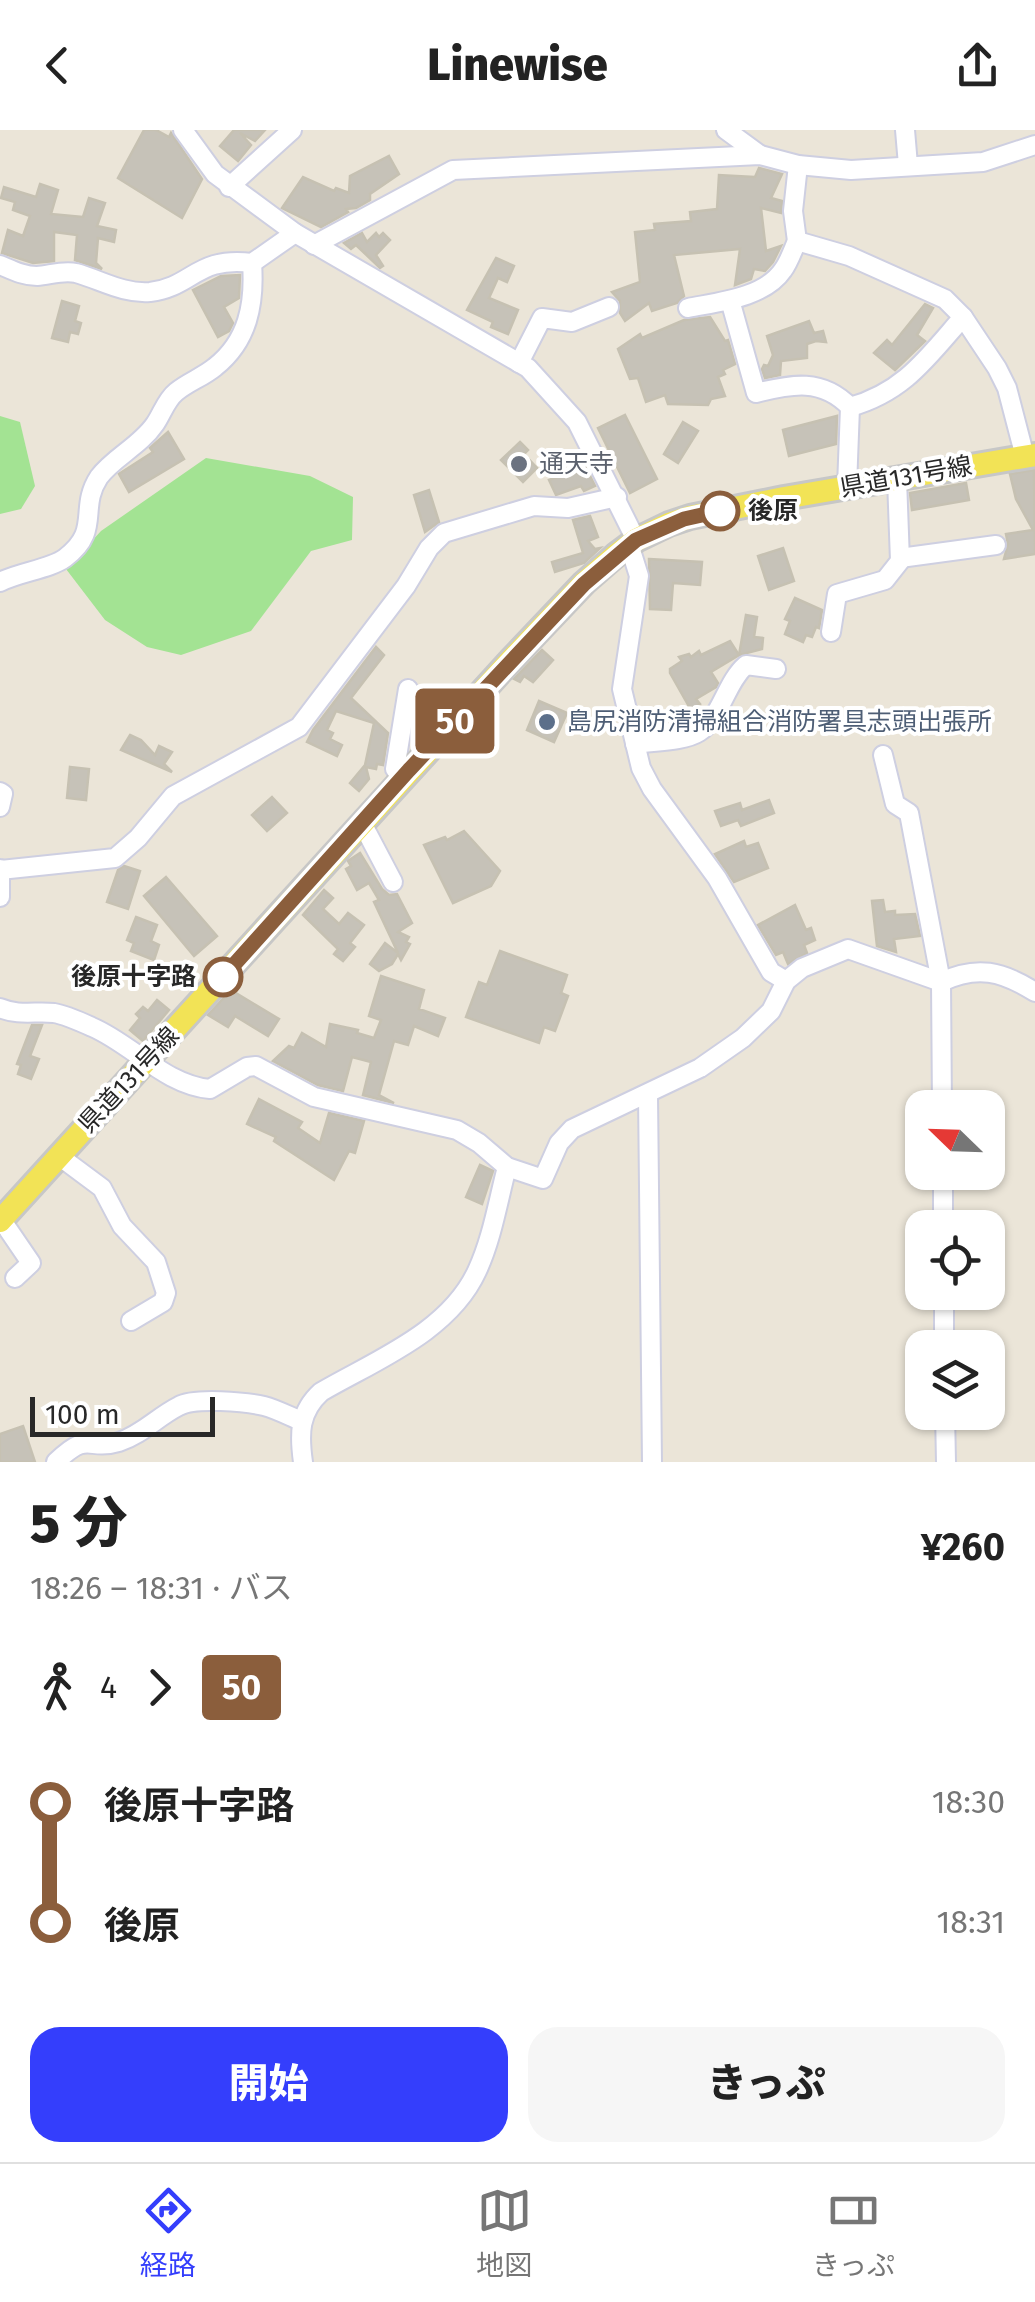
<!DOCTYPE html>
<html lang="ja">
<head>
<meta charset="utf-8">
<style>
	:root { --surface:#fff; --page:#f6f6f6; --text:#222; --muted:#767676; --line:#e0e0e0; --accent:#343efc }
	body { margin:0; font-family:"Fira Sans","Noto Sans JP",sans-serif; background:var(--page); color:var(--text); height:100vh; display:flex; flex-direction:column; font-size:38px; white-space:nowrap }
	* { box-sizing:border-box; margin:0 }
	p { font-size:32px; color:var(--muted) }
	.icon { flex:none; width:55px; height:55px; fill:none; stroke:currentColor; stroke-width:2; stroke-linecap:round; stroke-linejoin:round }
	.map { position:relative; height:1332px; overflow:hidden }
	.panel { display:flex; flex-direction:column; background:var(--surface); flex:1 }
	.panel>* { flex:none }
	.badge { padding:0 20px; border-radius:8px; font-size:35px; line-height:65px }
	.needle { width:65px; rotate:293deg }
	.controls { position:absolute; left:905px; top:960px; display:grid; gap:20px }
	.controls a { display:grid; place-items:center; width:100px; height:100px; border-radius:20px; background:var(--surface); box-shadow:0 2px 8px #0004; font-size:50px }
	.scale { position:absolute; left:30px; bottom:25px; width:185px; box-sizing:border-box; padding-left:10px; border:5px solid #282828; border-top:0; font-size:28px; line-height:35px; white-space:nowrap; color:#282828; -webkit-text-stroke:8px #fff; paint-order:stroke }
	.map>.badge { position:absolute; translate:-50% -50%; box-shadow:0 0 0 5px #fff }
	.legs { display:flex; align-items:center; gap:15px; height:110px; padding:0 30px; font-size:32px }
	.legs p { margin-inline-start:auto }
	.head { display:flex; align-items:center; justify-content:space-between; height:170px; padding:0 30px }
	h1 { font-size:55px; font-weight:800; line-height:75px }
	.action { display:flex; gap:20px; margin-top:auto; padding:20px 30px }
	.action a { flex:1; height:115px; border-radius:30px; background:var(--accent); color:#fff; font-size:40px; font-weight:800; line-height:115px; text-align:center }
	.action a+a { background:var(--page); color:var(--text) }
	ul { padding:0 30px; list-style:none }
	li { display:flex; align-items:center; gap:35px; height:120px; font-size:38px }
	li i { display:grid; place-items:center; width:15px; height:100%; margin:0 12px; background:currentColor }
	li i::after { content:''; width:25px; height:25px; margin:-12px; border:8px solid; border-radius:50%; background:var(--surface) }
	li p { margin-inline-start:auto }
	li:first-child i { background:linear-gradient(#0000 50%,currentColor 0) }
	li:last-child i { background:linear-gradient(currentColor 50%,#0000 0) }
	header { display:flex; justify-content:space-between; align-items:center; height:130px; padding:0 30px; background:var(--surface); font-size:45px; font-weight:800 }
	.tab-bar { display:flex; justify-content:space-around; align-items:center; height:140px; border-top:2px solid var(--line); background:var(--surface); font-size:28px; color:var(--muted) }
	.tab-bar a { display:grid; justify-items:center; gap:5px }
	.tab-bar .current { color:var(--accent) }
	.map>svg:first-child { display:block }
	.green { fill:#a3e393 }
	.building { fill:#c6c2b8; stroke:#c6c1b2; stroke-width:2.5 }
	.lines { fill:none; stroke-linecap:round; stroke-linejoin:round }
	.minor-casing { stroke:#cecfe1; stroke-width:22 }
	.major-casing { stroke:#c7c7c7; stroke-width:28 }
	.minor { stroke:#fff; stroke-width:18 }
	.major { stroke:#f2e356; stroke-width:22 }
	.line-1-casing { stroke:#fff; stroke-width:22 }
	.line-1 { stroke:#8b5e3c; stroke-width:15 }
	.worship-dot { fill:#6b7280; stroke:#fff; stroke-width:4 }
	.stop-1-dot { fill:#fff; stroke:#8b5e3c; stroke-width:5 }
	.service-dot { fill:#5c6f8a; stroke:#fff; stroke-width:4 }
	.labels { text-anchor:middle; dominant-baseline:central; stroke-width:8; stroke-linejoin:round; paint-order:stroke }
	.worship-label { font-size:25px; fill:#5b616d; stroke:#fff; text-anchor:start }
	.street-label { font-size:25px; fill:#282828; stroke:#fff }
	.stop-label { font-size:25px; font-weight:bold; fill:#282828; stroke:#fff; text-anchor:start }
	.service-label { font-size:25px; fill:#4e5e75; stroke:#fff; text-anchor:start }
</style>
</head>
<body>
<header><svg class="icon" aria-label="back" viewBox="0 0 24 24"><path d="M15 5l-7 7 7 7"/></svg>Linewise<svg class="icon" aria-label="share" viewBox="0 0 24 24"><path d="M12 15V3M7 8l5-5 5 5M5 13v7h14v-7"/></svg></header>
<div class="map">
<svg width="1035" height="1332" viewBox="0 0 1035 1332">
	<rect width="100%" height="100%" fill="#ebe5d8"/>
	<!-- green -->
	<g class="green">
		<polygon points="0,286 20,292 35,356 21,379 0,384"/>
		<polygon points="206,328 310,346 353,367 352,410 311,421 251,501 181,525 147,517 105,490 66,439 101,401"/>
	</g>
	<!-- building -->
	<g class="building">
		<polygon points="144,0 156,0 169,7 171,3 202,49 182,88 118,48"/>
		<polygon points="234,0 265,0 255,11 240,3 251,15 238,31 220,16"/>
		<polygon points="389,26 399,44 370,64 370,70 356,78 346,79 348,82 321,97 282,78 303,47 334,61 336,58 349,63 350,46"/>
		<polygon points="759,38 782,44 771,68 782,71 781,83 761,78 766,121 781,116 773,132 765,141 754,139 751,149 735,155 740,119 674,125 684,166 677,173 652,181 649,173 625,191 620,183 620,171 612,162 640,152 635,102 655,100 654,94 691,91 690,82 717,79 719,45 755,47"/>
		<polygon points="40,54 58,60 51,84 83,87 89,68 105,73 97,96 116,100 114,112 98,108 96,133 102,139 75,130 77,105 54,102 54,131 33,133 2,123 8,100 23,106 30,86 13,80 15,72 1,68 4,57 36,67"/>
		<polygon points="362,103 367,112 376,103 379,107 383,103 390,110 376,125 383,136 380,138 356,115 351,119 344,113"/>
		<polygon points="496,128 514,136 507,152 498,148 489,168 518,180 508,204 491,197 493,192 467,180"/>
		<polygon points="240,145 239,168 224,177 233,193 229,201 218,207 193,160 221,146"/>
		<polygon points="62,171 79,176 75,191 81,193 78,204 70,202 68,212 52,208"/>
		<polygon points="925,174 933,178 917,205 925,211 895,240 874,223 887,210 892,215"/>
		<polygon points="710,187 725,211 728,210 735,234 723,240 725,244 718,247 725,266 711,269 708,275 668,274 665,265 646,272 638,248 630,249 618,219 640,204 642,208 684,190"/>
		<polygon points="809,191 814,203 823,201 826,212 816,211 807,214 807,228 781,231 780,245 765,248 762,239 764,235 768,236 773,225 767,206"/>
		<polygon points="625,285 657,349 630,363 598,298"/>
		<polygon points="837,286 836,314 789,326 783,300"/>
		<polygon points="683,292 698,301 678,333 664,324"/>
		<polygon points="168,302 184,329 129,362 119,344 153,322 150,318"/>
		<polygon points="520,312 528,320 524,324 537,338 523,352 501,330"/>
		<polygon points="585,336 595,356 584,361 581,356 556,365 549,350"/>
		<polygon points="1034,340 1035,424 1004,429 1008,414 1006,404 1033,400 1016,369 1010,344"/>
		<polygon points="966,353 969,370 912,380 910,363"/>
		<polygon points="429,360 439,392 425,402 414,365"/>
		<polygon points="590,386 598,407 588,411 595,419 600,418 584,433 555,442 552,432 583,423 573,390"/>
		<polygon points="783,418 794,451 769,460 758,426"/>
		<polygon points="649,429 702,432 700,455 673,453 671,480 650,479"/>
		<polygon points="795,468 822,480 819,498 816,497 812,507 806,505 803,512 785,504 790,491 785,489"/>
		<polygon points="746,485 757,487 754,507 763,508 762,519 739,525"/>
		<polygon points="730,511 739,525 711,542 718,553 716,557 696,569 700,574 691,580 670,543 670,539 682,531 679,527 689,524 691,527 699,521 701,525"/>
		<polygon points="376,517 384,525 351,568 388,603 383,635 377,634 376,639 366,637 369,649 359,661 350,653 365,635 374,593 336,581 327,600 333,603 330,609 342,615 337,626 307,612 313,600"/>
		<polygon points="542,520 553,530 533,552 524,546 520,552 514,549"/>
		<polygon points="539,571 567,583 554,612 527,600"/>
		<polygon points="130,605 141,610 155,625 159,616 172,622 164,634 172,642 121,620"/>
		<polygon points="70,637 89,639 86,670 67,668"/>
		<polygon points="272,667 287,683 267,701 252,685"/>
		<polygon points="769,670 774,683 741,696 738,690 721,696 715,681 740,673 742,680"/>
		<polygon points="464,701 500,741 491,756 453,773 424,715 445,707 447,710"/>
		<polygon points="744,711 746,717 758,713 768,738 734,752 715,724"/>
		<polygon points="360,723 382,759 389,765 397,764 412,793 398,802 409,807 406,812 410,814 401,830 398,824 392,834 379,841 370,834 385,813 398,823 374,772 379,770 369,753 357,760 346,739 351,736 348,731"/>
		<polygon points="124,736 140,741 128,779 107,772 118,740"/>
		<polygon points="166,747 217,806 194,826 144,766"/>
		<polygon points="324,760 333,768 323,779 339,794 348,783 364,795 350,813 355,817 343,831 334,824 338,819 303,785"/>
		<polygon points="883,770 885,782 895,781 895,785 915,784 920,806 894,809 896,822 877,816 872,771"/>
		<polygon points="795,775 806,800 811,798 815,810 804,815 807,823 788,834 783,822 776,825 758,795"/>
		<polygon points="136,787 157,795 151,811 159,815 154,830 131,821 134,813 127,810"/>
		<polygon points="500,821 567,845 561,863 568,866 555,901 544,897 539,913 466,887 479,852 487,855"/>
		<polygon points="381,846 424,860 419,879 445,888 438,906 414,896 408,915 394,911 379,965 394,973 363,965 371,932 352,927 343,961 318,955 273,931 289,916 294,918 302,903 326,917 330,894 358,900 357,903 374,908 381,890 369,886"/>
		<polygon points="231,860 279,889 268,906 235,886 228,897 208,885"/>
		<polygon points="157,870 169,880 143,911 130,900 140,888 136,884 143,877 148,881"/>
		<polygon points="32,895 42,895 30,926 39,929 31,949 18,944 21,935 17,934"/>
		<polygon points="259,969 302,992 298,998 320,1013 329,983 364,991 355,1023 349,1021 334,1050 274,1011 276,1007 247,994"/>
		<polygon points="480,1035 493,1041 482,1074 466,1067"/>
		<polygon points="23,1296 35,1332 0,1332 0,1304"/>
	</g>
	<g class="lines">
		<!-- minor casing -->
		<g class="minor-casing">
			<g id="minor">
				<polyline points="183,0 215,44 295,103 528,238 577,292 636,410"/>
				<polyline points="726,0 760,25"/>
				<polyline points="905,0 908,35"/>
				<polyline points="798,35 793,81 797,111 849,126 945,169 963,187 997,238 1007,258 1025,327"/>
				<polyline points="229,57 292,0"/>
				<polyline points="314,115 453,40 760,25 798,35 851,40 983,32 1035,15"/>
				<path d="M0,135C12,140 23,146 37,146C50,145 63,140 76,143C101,150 123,164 150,162C193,157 196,126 252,133L295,103"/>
				<path d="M730,170L756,263C792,254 822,248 850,277L847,357"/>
				<path d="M688,178C718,172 764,168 783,140C789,132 793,120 797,111"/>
				<polyline points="519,233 542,188 572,192 609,177"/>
				<path d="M850,277C904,262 927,228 963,187"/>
				<polyline points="629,414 639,446 622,559 641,638 652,659 717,748 771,842 786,851"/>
				<polyline points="900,428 996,415"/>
				<path d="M0,452C19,442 50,439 65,428C102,400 78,379 99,347C114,327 140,316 155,294C162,284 166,270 176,262C188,252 203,247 215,237C248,211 255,174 252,133"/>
				<polyline points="831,502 837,464 885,450 900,431 897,349"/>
				<path d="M635,614C653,611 683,612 699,602C721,588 726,552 746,535L776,539"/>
				<polyline points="883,625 895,674 909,683 941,852 942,978"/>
				<polyline points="403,648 395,639 408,559"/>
				<polyline points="0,662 3,664 0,677"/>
				<polyline points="362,693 393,752"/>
				<polyline points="0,739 0,767"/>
				<polyline points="0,740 115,728 138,708 173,666 299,597 406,456 429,418 444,403 534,376 568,378 617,367"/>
				<path d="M0,878C19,886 35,881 54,883C66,885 81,892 92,897C132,914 165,955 210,959L247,937L256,936L314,967L457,1000L479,1013L507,1037L543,1049L559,1013L572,999L700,938L743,908L771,881L786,851L802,838L848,819L941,852C977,835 1002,841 1035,862"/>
				<polyline points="648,965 652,1332"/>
				<polyline points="59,1026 102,1058 122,1096 156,1132 166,1163 163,1172 131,1191"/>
				<polyline points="943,1042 943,1098"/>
				<polyline points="1,1089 31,1133 15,1148"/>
				<polyline points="944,1162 944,1218"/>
				<polyline points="945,1282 946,1332"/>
				<path d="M56,1332C90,1299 87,1322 119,1312C143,1304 157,1287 179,1276C194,1267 247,1272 264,1276C276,1279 289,1286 301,1291"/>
				<path d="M303,1332C299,1304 299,1282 321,1262C376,1230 449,1202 477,1141C492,1109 498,1071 507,1037"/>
			</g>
		</g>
		<!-- major casing -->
		<g class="major-casing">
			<polyline id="major" points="0,1091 511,530 584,453 616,425 636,410 669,394 690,387 784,368 1035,325"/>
		</g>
		<!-- minor -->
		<use href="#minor" class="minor"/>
		<!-- major -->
		<use href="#major" class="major"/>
	</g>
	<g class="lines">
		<!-- line-1 casing -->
		<g class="line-1-casing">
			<polyline id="line-1" points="223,847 409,640 584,454 636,410 684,389 720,381"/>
		</g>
		<!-- line-1 -->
		<use href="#line-1" class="line-1"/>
	</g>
	<!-- markers -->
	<circle class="worship-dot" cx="519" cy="334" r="10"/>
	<g class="stop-1-dot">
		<circle cx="720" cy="381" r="18"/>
		<circle cx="223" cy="847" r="18"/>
	</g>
	<circle class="service-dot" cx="547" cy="592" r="10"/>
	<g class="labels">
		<!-- worship labels -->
		<g class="worship-label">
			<text x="539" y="334">通天寺</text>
		</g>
		<!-- street labels -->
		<g class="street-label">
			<text transform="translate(906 347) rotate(-10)">県道131号線</text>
			<text transform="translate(129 950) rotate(-47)">県道131号線</text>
		</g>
		<!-- stop labels -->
		<g class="stop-label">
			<text x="748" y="381">後原</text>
			<text x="196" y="847" text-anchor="end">後原十字路</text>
		</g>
		<!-- service labels -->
		<g class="service-label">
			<text x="567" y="592">島尻消防清掃組合消防署具志頭出張所</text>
		</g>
	</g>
</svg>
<div class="controls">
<a><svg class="needle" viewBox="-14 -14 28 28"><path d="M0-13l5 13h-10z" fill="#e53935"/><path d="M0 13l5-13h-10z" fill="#767676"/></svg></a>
<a><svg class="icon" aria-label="locate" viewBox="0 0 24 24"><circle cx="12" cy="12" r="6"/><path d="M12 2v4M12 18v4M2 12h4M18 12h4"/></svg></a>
<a><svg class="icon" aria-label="layers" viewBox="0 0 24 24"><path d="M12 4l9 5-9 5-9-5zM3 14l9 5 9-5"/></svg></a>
</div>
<div class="scale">100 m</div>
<b class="badge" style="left:455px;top:591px;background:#8b5e3c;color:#fff">50</b>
</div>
<section class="panel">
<div class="head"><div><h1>5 分</h1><p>18:26 – 18:31 · バス</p></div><b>¥260</b></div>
<div class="legs"><svg class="icon" aria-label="walk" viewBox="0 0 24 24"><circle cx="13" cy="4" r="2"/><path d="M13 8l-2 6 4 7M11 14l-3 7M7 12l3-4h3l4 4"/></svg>4<svg class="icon" aria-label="forward" viewBox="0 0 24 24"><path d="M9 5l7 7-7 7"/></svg><b class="badge" style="background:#8b5e3c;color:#fff">50</b></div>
<ul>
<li><i style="color:#8b5e3c"></i><b>後原十字路</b><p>18:30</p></li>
<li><i style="color:#8b5e3c"></i><b>後原</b><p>18:31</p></li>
</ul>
<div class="action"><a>開始</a><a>きっぷ</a></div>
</section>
<nav class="tab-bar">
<a class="current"><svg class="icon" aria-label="directions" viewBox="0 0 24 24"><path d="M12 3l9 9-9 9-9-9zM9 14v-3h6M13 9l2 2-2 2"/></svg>経路</a>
<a><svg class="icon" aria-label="map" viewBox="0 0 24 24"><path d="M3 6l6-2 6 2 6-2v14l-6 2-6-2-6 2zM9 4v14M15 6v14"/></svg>地図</a>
<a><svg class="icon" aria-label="tickets" viewBox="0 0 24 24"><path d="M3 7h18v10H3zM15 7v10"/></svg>きっぷ</a>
</nav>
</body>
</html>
